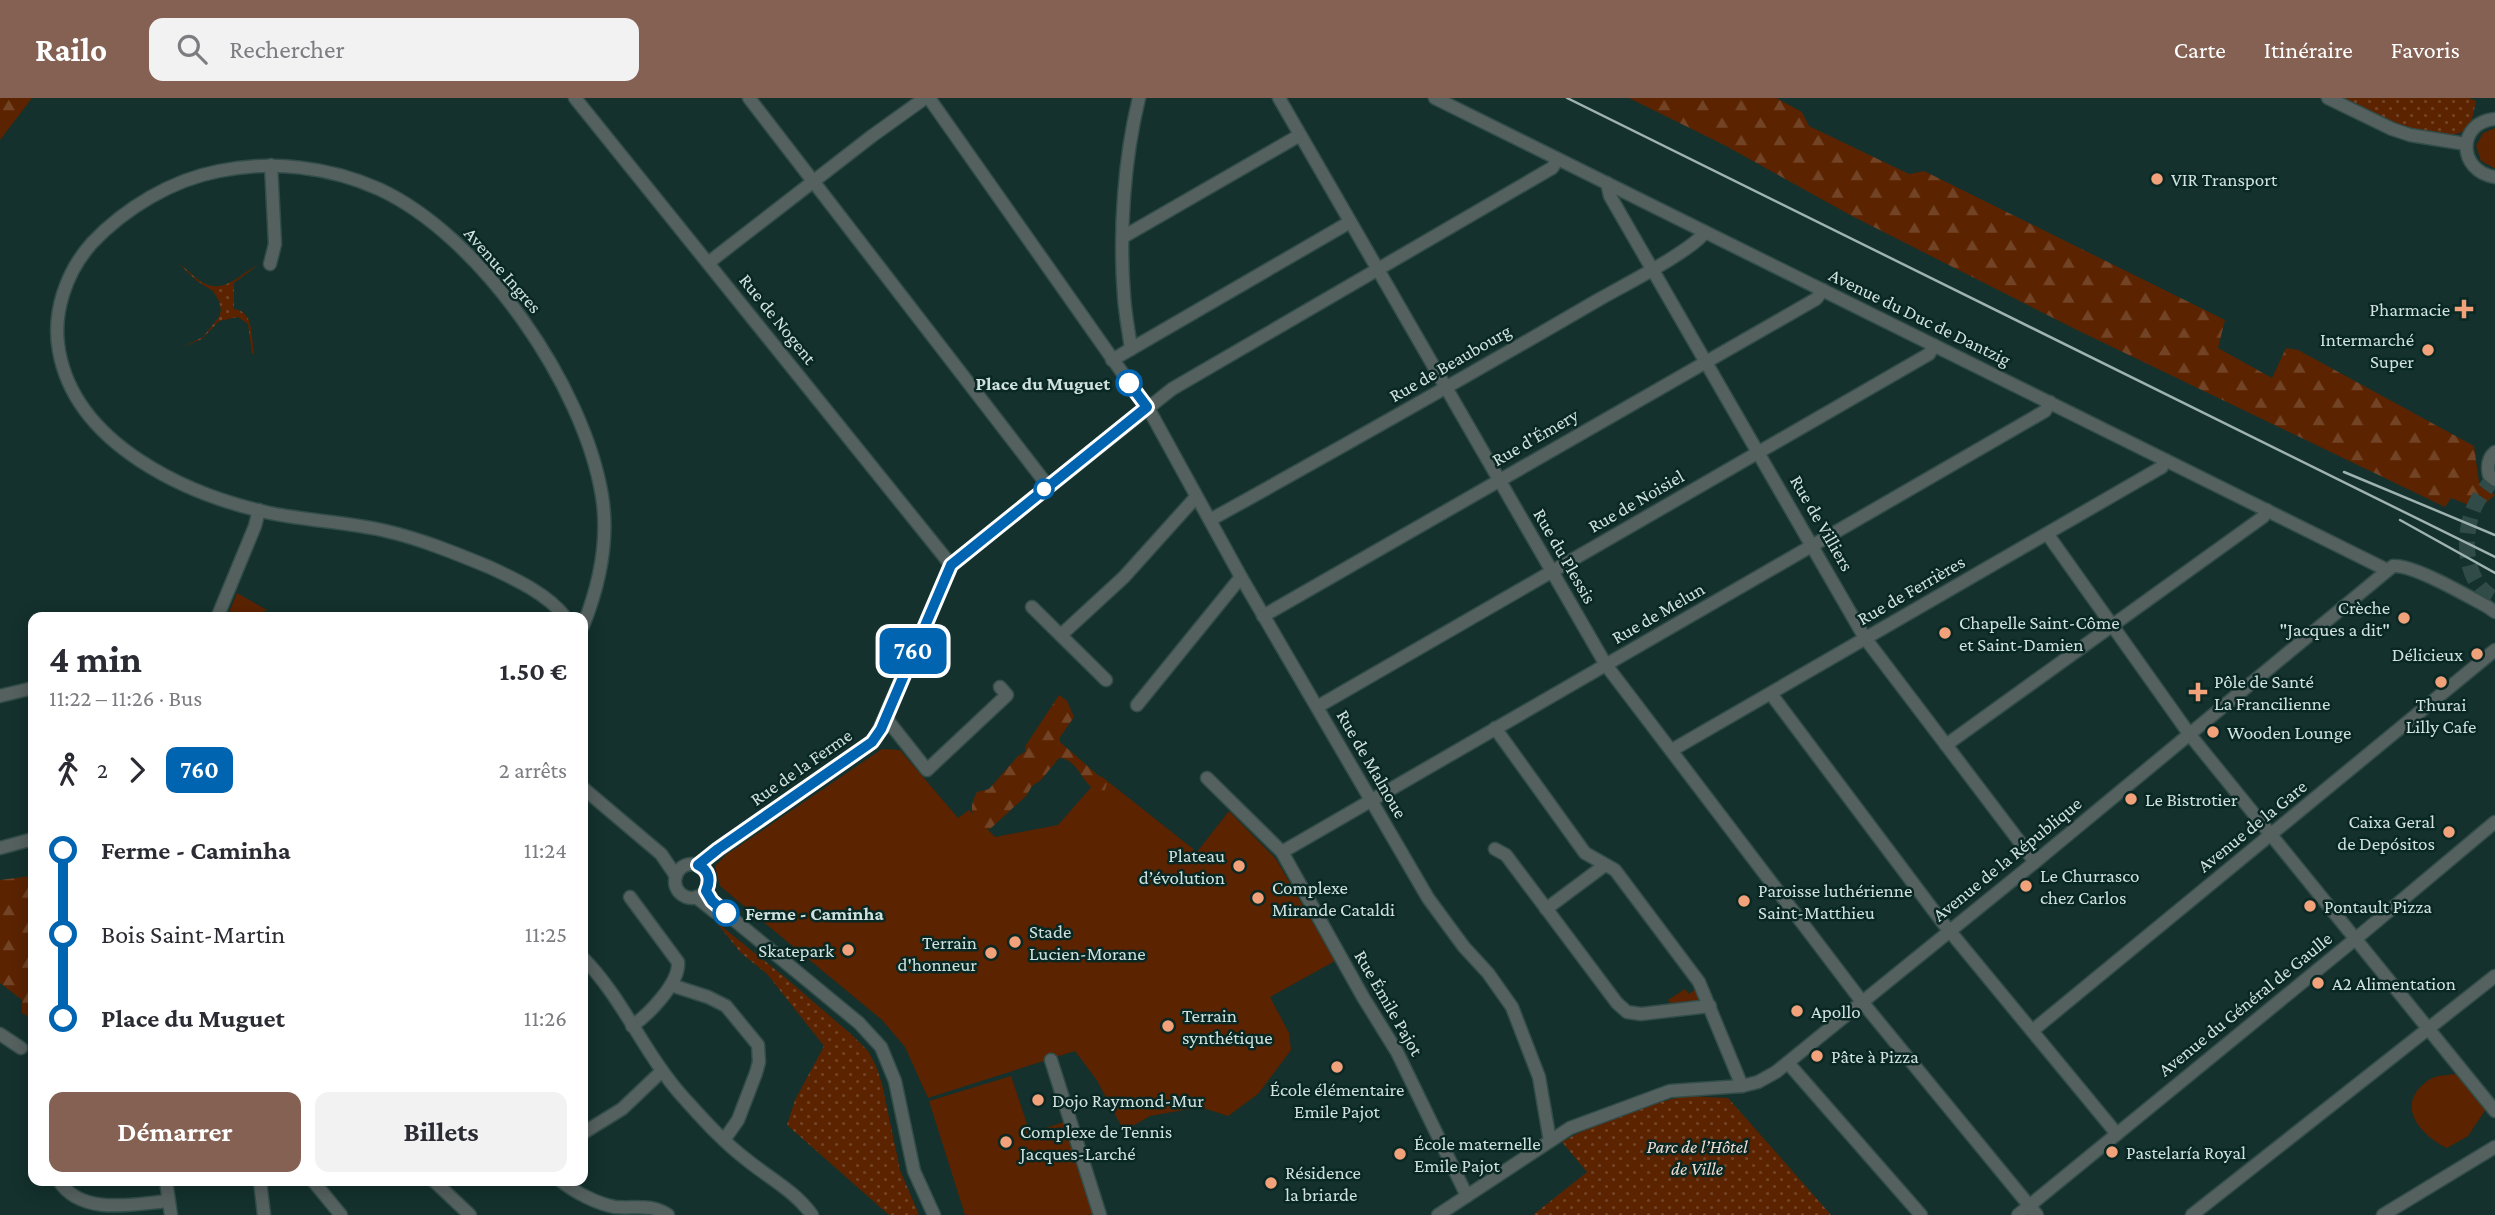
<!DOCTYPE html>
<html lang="fr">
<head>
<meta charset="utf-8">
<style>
	:root { --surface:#fff; --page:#f2f2f3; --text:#2b2b33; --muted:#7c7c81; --accent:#846153 }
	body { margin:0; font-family:"Crimson Pro",serif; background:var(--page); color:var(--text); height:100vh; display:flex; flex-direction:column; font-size:26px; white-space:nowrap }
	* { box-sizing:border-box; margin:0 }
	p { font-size:23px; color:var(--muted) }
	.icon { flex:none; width:38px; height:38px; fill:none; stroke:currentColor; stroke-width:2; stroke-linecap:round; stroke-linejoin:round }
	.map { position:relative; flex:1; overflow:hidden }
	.panel { position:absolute; left:28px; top:514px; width:560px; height:574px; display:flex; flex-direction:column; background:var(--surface); border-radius:14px; box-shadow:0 4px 18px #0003 }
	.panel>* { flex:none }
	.badge { padding:0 14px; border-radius:10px; font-size:24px; line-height:46px }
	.map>.badge { position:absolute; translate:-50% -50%; box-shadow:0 0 0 4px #fff }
	.legs { display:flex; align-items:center; gap:10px; height:77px; padding:0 21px; font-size:23px }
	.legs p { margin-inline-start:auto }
	.overview { display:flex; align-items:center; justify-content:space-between; height:119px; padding:0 21px }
	h1 { font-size:38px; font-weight:700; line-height:52px }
	.primary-button { display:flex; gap:14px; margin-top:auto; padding:14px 21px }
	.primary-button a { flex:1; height:80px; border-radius:14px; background:var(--accent); color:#fff; font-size:28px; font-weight:700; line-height:80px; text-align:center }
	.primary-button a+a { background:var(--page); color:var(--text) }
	ul { padding:0 21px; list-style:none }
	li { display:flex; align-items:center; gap:24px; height:84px; font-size:26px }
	li i { display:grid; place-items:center; width:10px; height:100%; margin:0 9px; background:currentColor }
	li i::after { content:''; width:18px; height:18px; margin:-9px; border:5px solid; border-radius:50%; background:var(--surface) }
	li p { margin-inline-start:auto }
	li:first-child i { background:linear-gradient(#0000 50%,currentColor 0) }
	li:last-child i { background:linear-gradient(currentColor 50%,#0000 0) }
	header { display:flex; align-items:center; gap:42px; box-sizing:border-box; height:98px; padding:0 35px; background:var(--accent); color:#fff }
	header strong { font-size:33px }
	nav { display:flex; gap:38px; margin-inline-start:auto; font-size:24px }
	.search { width:490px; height:63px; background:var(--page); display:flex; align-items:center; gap:18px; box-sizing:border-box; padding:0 24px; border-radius:14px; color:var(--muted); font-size:26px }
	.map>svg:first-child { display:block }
	.grass { fill:#5b2300 }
	.forest { fill:url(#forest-firs) }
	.park { fill:url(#park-dots) }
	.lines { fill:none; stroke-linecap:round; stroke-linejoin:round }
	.major-tunnel { stroke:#304b48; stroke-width:16; stroke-dasharray:16 8; stroke-linecap:butt }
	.minor-casing { stroke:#324d49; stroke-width:15 }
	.minor { stroke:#55615f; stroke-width:12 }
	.rail { stroke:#9eb2af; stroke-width:2.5 }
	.line-1-casing { stroke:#fff; stroke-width:16 }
	.line-1 { stroke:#0064b0; stroke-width:10 }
	.poi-dot { fill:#f1a27b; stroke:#092723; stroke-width:2.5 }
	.stop-1-dot { fill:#fff; stroke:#0064b0; stroke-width:3.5 }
	.labels { text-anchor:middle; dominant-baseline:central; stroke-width:5; stroke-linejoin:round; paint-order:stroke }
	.poi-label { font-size:19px; fill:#d0e1de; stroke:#092723; text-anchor:start }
	.street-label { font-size:19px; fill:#d0e1de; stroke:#092723 }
	.stop-label { font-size:19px; font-weight:bold; fill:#d0e1de; stroke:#092723; text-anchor:end }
	.park-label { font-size:19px; font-style:italic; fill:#efd8ce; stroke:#092723 }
</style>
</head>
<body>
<header>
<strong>Railo</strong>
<div class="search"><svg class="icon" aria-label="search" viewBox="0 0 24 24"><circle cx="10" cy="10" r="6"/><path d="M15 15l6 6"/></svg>Rechercher</div>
<nav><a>Carte</a><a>Itinéraire</a><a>Favoris</a></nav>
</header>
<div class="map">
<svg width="2495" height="1117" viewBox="0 0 2495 1117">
	<defs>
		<pattern id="forest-firs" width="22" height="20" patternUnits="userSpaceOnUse" patternTransform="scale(1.75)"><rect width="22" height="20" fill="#5b2300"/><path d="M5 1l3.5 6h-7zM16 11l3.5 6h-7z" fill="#724325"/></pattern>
		<pattern id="park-dots" width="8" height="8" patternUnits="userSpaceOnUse" patternTransform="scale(1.75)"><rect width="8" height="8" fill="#5b2300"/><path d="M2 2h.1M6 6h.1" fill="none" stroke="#724325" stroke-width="1.8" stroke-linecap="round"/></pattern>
	</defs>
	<rect width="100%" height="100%" fill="#14312d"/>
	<!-- grass -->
	<g class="grass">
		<polygon points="2495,30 2495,70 2494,70 2481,63 2476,48 2483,35"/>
		<polygon points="237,495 267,512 255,520 227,519"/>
		<polygon points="882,651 900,652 958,720 969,712 995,739 1058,727 1101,678 1197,754 1229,713 1276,761 1335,863 1270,899 1289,935 1291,952 1258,996 1228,1018 1200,1009 1150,1018 1124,1033 1096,981 1075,953 928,1000 905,949 882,922 720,788 715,768 726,757"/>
		<polygon points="1685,891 1689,896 1696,891 1699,903 1672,907 1668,902"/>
		<path d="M2457,976L2486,1011L2468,1038L2447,1050C2427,1041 2400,1016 2417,993C2421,988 2428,981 2435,979C2441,977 2450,977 2457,976Z"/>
		<polygon points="1011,978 1030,1035 1064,1024 1093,1117 965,1117 929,1003"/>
	</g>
	<!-- forest -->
	<g class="forest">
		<polygon points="0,0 32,0 0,42"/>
		<polygon points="1629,0 1776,0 1802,14 1809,28 1909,76 1924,73 2225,222 2218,250 2272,280 2286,250 2298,252 2474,348 2479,384 2495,397 2479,411 2451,400 2445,409 2079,233 1852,118 1726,48"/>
		<path d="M1059,597L1067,603L1074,619L1060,639V644L1107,685L1105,692C1081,695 1082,661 1059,660L1041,682L1032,688L1026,698L990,731L983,730C970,717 969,709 977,694L989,691L1018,658L1025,654L1026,647Z"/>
		<polygon points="33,772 33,921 22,915 22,902 0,885 0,782 31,778"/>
	</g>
	<!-- park -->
	<g class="park">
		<path d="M2340,0H2469L2476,3C2474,11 2473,23 2468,29C2447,55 2364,11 2340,0Z"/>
		<path d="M179,166C188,171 196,182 206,186C226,195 242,174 258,167L234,185V211C254,213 251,239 254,255L252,256L248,226L238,219L219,223L202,241L180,250L203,239L219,219L221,212L219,203L213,193L197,183Z"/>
		<polygon points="715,823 787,881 853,938 868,953 876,968 882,986 900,1072 919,1117 889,1117 787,1027 795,1002 824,948 767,876 741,855"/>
		<path d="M1685,998L1728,1000L1831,1117H1533L1587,1074L1562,1044C1599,1023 1644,1007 1685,998Z"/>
	</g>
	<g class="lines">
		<!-- major-tunnel -->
		<path class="major-tunnel" d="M2495,379C2486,389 2478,400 2473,412C2462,441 2464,486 2495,501"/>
		<!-- minor casing -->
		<g class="minor-casing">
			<g id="minor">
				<polyline points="575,0 951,467"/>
				<polyline points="749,0 1048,388"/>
				<polyline points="929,0 1152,317 1241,479 1428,800 1464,849 1488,875 1512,909 1539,979 1550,1043"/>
				<polyline points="1279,0 1606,567 1863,905 2037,1117"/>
				<polyline points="1435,0 2387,472"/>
				<polyline points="2328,0 2392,31 2410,37 2466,46"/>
				<path d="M2495,21C2457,24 2457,73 2495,79"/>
				<polyline points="1607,85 1610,98 1865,540 2035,764"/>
				<polyline points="1123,139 1300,37"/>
				<polyline points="708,165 872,38 925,0"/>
				<polyline points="270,166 275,146 271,67"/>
				<path d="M1131,251C1129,234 1125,216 1124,198C1119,135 1124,61 1139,0"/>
				<polyline points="1112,262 1350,124"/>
				<path d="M2495,354C2488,360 2487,368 2489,377L2495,382"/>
				<path d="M1210,422C1340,350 1469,277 1598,202C1622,188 1692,153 1705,134"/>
				<polyline points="2048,437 2190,637 2495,1013"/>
				<polyline points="1032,509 1106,582"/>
				<polyline points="1263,518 1816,201 1823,192"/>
				<polyline points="217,520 255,428 259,412"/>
				<path d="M566,520C548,496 515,481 489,469C455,455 421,441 386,433C348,424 308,423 270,415C187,397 76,347 59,253C52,215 66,174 92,145C125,110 172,82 219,73C272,62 330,69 379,91C481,138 584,288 602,398C609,441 599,488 583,528"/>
				<polyline points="1061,537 1124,479 1196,399"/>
				<polyline points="1771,596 1943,825 2117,1036"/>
				<polyline points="0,598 33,590"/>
				<polyline points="1137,607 1241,479"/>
				<polyline points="1317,609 1929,256 1934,247"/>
				<polyline points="885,619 927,672 1007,597 1000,589"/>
				<polyline points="1495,630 1585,755 1615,772 1699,884 1742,988"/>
				<polyline points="1946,647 2263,419 2267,412"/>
				<polyline points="1672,652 2162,369 2165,362"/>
				<polyline points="1207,680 1282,754 1363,899 1397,954 1467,1098"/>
				<polyline points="583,690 661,756 676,778"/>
				<polyline points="0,750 33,741"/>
				<polyline points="1495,751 1506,757 1617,905 1627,914 1641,916 1710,908"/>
				<polyline points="1282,754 2045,313 2050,304"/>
				<circle cx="692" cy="783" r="17"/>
				<polyline points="698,767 875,641 951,467 1172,291 1552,70 1558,61"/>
				<polyline points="706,793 712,803 727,816 859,925 881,949 895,983 914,1073 934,1117"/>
				<path d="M630,799L678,864C680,885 648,917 632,928"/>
				<polyline points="696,799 715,814"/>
				<polyline points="1546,811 1605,767"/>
				<path d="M583,860C622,899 645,957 683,999C703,1021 723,1044 747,1062C769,1080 795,1093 812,1117"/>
				<polyline points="671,887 708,899 726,908 758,947 759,964 756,975 738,1022 724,1042"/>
				<polyline points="2032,933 2495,552"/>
				<polyline points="0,936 21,950"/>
				<polyline points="1051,962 1100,1117"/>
				<polyline points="1788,965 1921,1117"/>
				<polyline points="583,1035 622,1011 662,973"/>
				<path d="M59,1083C81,1117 130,1107 167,1103"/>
				<polyline points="166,1083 171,1117"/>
				<polyline points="260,1083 264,1117"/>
				<polyline points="313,1083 341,1117"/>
				<polyline points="434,1083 470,1117"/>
				<path d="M561,1083C574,1094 598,1106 615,1109C634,1111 651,1105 668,1117"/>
				<path d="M1438,1117L1570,1030L1670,993L1742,988L1758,984L1776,974L2035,764L2393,468C2413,466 2467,498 2488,509L2495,514"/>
				<polyline points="2018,1117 2365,833 2495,724"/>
				<polyline points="2192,1117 2495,878"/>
				<polyline points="2383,1117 2495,1049"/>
			</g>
		</g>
		<!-- minor -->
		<use href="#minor" class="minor"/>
		<!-- rail -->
		<g class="rail">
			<polyline points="1567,0 2495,459"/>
			<polyline points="2344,374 2495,437"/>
			<polyline points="2400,422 2495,475"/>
		</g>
	</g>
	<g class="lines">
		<!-- line-1 casing -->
		<g class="line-1-casing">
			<path id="line-1" d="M726,815L712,803L706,793C711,782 709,772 698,767L718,751L872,644L881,631L951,467L1147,309L1129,285"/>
		</g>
		<!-- line-1 -->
		<use href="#line-1" class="line-1"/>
	</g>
	<!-- markers -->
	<g class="poi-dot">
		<circle cx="2157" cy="81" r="7"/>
		<path d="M2460.5 200.5h7v7h7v7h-7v7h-7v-7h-7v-7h7z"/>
		<circle cx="2428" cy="252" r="7"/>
		<circle cx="2404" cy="520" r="7"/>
		<circle cx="1945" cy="535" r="7"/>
		<circle cx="2477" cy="556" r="7"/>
		<circle cx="2441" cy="584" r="7"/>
		<path d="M2194.5 583.5h7v7h7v7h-7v7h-7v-7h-7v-7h7z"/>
		<circle cx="2213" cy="634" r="7"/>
		<circle cx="2131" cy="701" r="7"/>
		<circle cx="2449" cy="734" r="7"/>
		<circle cx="1239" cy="768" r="7"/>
		<circle cx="2026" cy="788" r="7"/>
		<circle cx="1258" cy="800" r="7"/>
		<circle cx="1744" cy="803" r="7"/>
		<circle cx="2310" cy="808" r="7"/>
		<circle cx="1015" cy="844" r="7"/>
		<circle cx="848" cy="852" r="7"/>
		<circle cx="991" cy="855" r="7"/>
		<circle cx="2318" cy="885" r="7"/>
		<circle cx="1797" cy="913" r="7"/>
		<circle cx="1168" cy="928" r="7"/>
		<circle cx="1817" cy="958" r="7"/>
		<circle cx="1337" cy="969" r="7"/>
		<circle cx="1038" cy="1002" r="7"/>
		<circle cx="1006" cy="1044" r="7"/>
		<circle cx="2112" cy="1054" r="7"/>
		<circle cx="1400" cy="1056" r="7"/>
		<circle cx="1271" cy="1085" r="7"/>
	</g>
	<g class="stop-1-dot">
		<circle cx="1129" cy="285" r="12"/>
		<circle cx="1044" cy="391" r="9"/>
		<circle cx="726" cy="815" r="12"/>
	</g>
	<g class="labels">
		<!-- poi labels -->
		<g class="poi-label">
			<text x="2171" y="81">VIR Transport</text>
			<text x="2450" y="211" text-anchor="end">Pharmacie</text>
			<text x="2414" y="241" text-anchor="end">Intermarché<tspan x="2414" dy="22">Super</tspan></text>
			<text x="2390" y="509" text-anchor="end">Crèche<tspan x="2390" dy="22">"Jacques a dit"</tspan></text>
			<text x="1959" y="524">Chapelle Saint-Côme<tspan x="1959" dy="22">et Saint-Damien</tspan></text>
			<text x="2463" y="556" text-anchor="end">Délicieux</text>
			<text x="2214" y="583">Pôle de Santé<tspan x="2214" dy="22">La Francilienne</tspan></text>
			<text x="2441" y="606" text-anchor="middle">Thurai<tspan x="2441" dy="22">Lilly Cafe</tspan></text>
			<text x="2227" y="634">Wooden Lounge</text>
			<text x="2145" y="701">Le Bistrotier</text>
			<text x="2435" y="723" text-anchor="end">Caixa Geral<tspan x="2435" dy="22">de Depósitos</tspan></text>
			<text x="1225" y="757" text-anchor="end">Plateau<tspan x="1225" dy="22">d’évolution</tspan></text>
			<text x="2040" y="777">Le Churrasco<tspan x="2040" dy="22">chez Carlos</tspan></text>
			<text x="1272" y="789">Complexe<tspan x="1272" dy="22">Mirande Cataldi</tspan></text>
			<text x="1758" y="792">Paroisse luthérienne<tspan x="1758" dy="22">Saint-Matthieu</tspan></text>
			<text x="2324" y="808">Pontault Pizza</text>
			<text x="1029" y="833">Stade<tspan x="1029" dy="22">Lucien-Morane</tspan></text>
			<text x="977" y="844" text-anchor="end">Terrain<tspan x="977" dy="22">d'honneur</tspan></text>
			<text x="834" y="852" text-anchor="end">Skatepark</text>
			<text x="2332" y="885">A2 Alimentation</text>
			<text x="1811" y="913">Apollo</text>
			<text x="1182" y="917">Terrain<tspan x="1182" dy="22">synthétique</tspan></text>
			<text x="1831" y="958">Pâte à Pizza</text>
			<text x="1337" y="991" text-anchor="middle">École élémentaire<tspan x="1337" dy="22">Emile Pajot</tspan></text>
			<text x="1052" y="1002">Dojo Raymond-Mur</text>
			<text x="1020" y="1033">Complexe de Tennis<tspan x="1020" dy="22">Jacques-Larché</tspan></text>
			<text x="1414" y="1045">École maternelle<tspan x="1414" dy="22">Emile Pajot</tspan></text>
			<text x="2126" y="1054">Pastelaría Royal</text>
			<text x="1285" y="1074">Résidence<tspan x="1285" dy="22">la briarde</tspan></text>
		</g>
		<!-- street labels -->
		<g class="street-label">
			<text transform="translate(503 172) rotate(49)">Avenue Ingres</text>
			<text transform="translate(1920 219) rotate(26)">Avenue du Duc de Dantzig</text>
			<text transform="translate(778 221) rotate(51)">Rue de Nogent</text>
			<text transform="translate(1450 265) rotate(-30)">Rue de Beaubourg</text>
			<text transform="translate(1535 339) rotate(-30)">Rue d'Émery</text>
			<text transform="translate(1636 403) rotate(-30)">Rue de Noisiel</text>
			<text transform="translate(1822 425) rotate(60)">Rue de Villiers</text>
			<text transform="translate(1565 458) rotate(60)">Rue du Plessis</text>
			<text transform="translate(1911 492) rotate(-30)">Rue de Ferrières</text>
			<text transform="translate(1658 515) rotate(-30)">Rue de Melun</text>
			<text transform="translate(1372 666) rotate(60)">Rue de Malnoue</text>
			<text transform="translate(801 669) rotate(-35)">Rue de la Ferme</text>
			<text transform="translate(2252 728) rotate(-39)">Avenue de la Gare</text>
			<text transform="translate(2007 761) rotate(-39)">Avenue de la République</text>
			<text transform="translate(1389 905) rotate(60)">Rue Émile Pajot</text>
			<text transform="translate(2245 906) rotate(-39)">Avenue du Général de Gaulle</text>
		</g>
		<!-- stop labels -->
		<g class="stop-label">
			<text x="1110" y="285">Place du Muguet</text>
			<text x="745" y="815" text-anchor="start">Ferme - Caminha</text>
		</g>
		<!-- park labels -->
		<g class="park-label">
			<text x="1697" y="1048">Parc de l’Hôtel<tspan x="1697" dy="22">de Ville</tspan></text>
		</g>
	</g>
</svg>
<b class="badge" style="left:913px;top:553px;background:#0064b0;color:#fff">760</b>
<section class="panel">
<div class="overview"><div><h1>4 min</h1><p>11:22 – 11:26 · Bus</p></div><b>1.50 €</b></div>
<div class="legs"><svg class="icon" aria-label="walk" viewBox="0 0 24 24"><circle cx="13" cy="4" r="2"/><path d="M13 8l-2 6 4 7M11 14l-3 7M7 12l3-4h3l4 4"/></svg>2<svg class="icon" aria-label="forward" viewBox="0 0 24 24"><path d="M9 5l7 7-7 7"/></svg><b class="badge" style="background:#0064b0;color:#fff">760</b><p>2 arrêts</p></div>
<ul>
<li><i style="color:#0064b0"></i><b>Ferme - Caminha</b><p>11:24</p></li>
<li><i style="color:#0064b0"></i><span>Bois Saint-Martin</span><p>11:25</p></li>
<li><i style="color:#0064b0"></i><b>Place du Muguet</b><p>11:26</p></li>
</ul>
<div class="primary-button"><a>Démarrer</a><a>Billets</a></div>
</section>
</div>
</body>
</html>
